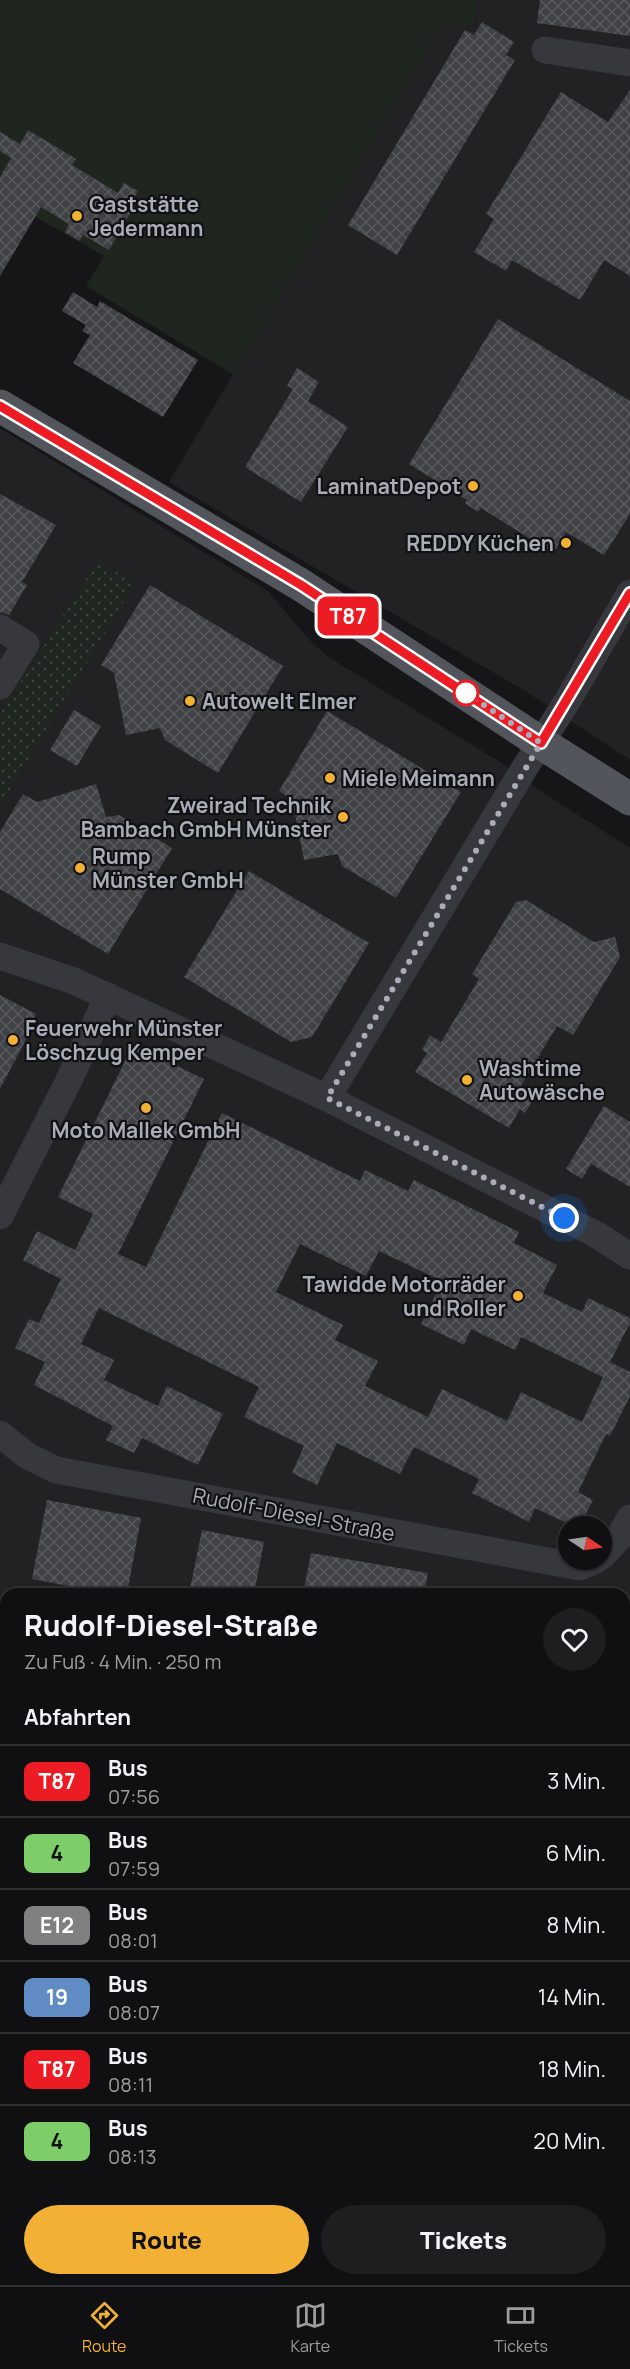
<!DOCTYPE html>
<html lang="de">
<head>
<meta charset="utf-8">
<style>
	:root { --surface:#101012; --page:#1e1e20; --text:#f1f3f6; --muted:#9c9d9f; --line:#303032; --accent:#f2b134 }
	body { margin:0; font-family:Manrope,sans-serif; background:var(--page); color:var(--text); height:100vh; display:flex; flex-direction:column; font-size:22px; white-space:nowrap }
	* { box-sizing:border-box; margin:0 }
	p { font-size:20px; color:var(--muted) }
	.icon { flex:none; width:33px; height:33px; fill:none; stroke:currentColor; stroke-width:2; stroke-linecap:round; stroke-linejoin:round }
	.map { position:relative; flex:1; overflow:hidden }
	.details { position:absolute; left:0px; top:1588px; width:630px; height:698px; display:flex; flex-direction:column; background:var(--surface); border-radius:18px 18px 0 0; box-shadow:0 2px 4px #0004,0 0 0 2px var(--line) }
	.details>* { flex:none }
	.badge { padding:0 12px; border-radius:9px; font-size:21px; line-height:39px }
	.needle { width:39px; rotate:103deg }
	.fabs { position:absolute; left:558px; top:1516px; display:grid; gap:12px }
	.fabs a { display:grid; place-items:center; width:54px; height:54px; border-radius:50%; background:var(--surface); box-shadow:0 2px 4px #0004,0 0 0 2px var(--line); font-size:30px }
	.you { position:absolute; width:30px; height:30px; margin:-15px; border:4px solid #fff; border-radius:50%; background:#1a73e8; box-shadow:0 0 0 9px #1a73e833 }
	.map>.badge { position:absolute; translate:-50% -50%; box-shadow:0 0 0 3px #fff }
	h2 { padding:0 24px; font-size:22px; line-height:54px }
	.round { display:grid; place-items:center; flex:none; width:63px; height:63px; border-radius:32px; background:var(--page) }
	.summary { display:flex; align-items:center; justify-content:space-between; height:102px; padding:0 24px }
	h1 { font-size:28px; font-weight:800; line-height:45px }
	.cta { display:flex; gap:12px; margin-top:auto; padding:12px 24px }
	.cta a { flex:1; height:69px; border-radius:36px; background:var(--accent); color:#111; font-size:24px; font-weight:800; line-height:69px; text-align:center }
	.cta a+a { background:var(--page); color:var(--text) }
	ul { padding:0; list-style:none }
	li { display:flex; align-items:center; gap:18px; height:72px; padding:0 24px; border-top:2px solid var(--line) }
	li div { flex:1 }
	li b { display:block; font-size:22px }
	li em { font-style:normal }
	li .badge { min-width:66px; font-weight:700; text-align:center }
	.menu { display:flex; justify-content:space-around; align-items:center; height:84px; border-top:2px solid var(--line); background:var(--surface); font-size:16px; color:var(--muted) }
	.menu a { display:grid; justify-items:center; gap:3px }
	.menu .on { color:var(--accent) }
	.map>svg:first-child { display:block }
	.built { fill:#222225; fill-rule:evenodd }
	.grass { fill:url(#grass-dots) }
	.garden { fill:#1e261f }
	.building { fill:url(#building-cross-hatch); fill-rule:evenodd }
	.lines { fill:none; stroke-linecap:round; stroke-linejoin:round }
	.minor { stroke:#37383d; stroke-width:27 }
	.major { stroke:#53555c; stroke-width:33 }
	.line-casing { stroke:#fff; stroke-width:14 }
	.line { stroke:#ed1c24; stroke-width:9 }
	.walk { stroke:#a8adb8; stroke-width:6; stroke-dasharray:0 10.8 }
	.poi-dot { fill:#f2b134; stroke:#111113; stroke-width:2 }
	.stop-dot { fill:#fff; stroke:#ed1c24; stroke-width:3 }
	.labels { text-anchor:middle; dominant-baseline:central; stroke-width:4.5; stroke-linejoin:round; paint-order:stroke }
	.poi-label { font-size:21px; font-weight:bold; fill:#a8adb8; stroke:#111113; text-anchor:start }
	.street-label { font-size:21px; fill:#a8adb8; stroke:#111113 }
</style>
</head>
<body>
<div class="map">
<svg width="630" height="2285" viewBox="0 0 630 2285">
	<defs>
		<pattern id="grass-dots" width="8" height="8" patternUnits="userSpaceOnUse" patternTransform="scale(1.5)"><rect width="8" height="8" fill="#1e261f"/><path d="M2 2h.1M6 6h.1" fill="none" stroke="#3c433d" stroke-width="1.8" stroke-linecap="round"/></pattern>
		<pattern id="building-cross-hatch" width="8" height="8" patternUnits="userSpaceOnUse" patternTransform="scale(1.5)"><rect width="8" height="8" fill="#404145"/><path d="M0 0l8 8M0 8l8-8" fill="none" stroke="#595a5e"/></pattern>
	</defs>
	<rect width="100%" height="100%" fill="#161618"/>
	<!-- built -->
	<g class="built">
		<polygon points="478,0 630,0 630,760 525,691 169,482 443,22 474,26"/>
		<path d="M0,428L268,591L313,644L330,658L500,762L542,792L630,848V1785L624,1784V1594H6V1671L0,1670ZM568,1527H602V1560H568Z"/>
	</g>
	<!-- grass -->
	<g class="grass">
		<polygon points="98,561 135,583 0,806 0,714"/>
		<polygon points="624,1975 630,1976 630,2157 624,2165"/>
	</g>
	<!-- garden -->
	<polygon class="garden" points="0,0 478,0 474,26 443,23 234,375 86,286 104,256 2,198 0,193"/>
	<!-- building -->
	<g class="building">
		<polygon points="540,0 630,0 630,36 537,23"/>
		<polygon points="482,22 514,42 506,55 515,60 397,255 348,225 465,30 474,35"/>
		<polygon points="630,90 630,276 604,260 580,300 512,260 506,271 474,252 494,219 486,214 561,92 608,122"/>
		<polygon points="28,130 76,159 72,165 118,193 124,183 138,191 127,210 131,212 109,250 83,235 79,241 65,232 69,224 41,207 0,276 0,177 11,158 0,151 0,132 20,144"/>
		<polygon points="73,292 97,307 100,301 198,360 163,417 73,363 90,335 82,331 86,325 62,311"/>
		<polygon points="498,319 630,401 630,514 604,555 566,532 553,553 481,508 478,512 465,503 467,500 409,464"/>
		<polygon points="297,368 319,382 308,401 348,427 301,502 245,467 293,389 287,386"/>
		<polygon points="0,494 56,525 22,582 27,585 9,615 0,612"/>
		<polygon points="150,585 283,666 218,773 165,740 160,728 126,735 114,673 101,665"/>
		<polygon points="74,710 101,726 77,766 50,750"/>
		<polygon points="327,711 461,792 396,898 342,866 338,854 304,860 292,799 279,791"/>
		<polygon points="96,784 106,817 119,815 172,848 108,954 0,889 0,832 23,794 37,802"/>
		<polygon points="249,871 369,943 312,1037 291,1042 184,977"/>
		<polygon points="526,900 594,942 615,937 620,957 573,1035 557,1026 519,1089 534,1098 525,1113 520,1109 509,1128 415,1072 427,1053 422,1050 430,1035 441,1042 479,979 472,974 516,902"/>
		<polygon points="0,995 36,1014 30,1026 32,1028 0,1089"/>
		<path d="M133,1045L204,1079L118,1254L146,1267L222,1113L360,1181L365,1170L408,1191L414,1180L519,1232L514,1243L557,1265L543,1293L582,1312L588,1298L630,1318V1323L610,1362L630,1372V1396L610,1436L606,1434L578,1492L593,1500L579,1527H575L535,1508L529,1522L472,1493L479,1479L414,1447L400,1474L337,1443L317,1485L292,1473L304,1446L244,1417L259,1387L99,1308L81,1344L114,1360L104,1380L158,1406L167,1386L223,1414L198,1465L142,1438L134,1453L106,1440L113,1426L34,1385L45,1362L15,1348L29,1319L39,1323L61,1279L23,1260L37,1231L75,1250L93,1214L58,1197ZM300,1244L366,1276L379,1251L442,1281L421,1324L464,1345L471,1329L515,1350L521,1337L603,1377L582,1422L521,1392L507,1421L442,1389L428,1417L365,1386L378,1361L335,1340L343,1325L276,1292Z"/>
		<polygon points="604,1106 630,1122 630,1187 591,1164 582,1179 566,1169"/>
		<polygon points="47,1500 141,1518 127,1594 112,1594 32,1579"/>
		<polygon points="202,1530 264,1542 254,1594 189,1594"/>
		<polygon points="311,1553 428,1573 424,1594 303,1594"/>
	</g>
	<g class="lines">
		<!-- minor -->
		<g class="minor">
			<polyline points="545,50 630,63"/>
			<polyline points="0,628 26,644 0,686"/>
			<polyline points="0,956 74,981 327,1098 597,1235 630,1256"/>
			<polyline points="327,1098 524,769 568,700 630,593"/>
			<polyline points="0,1216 68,1082 108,996"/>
			<polyline points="0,1434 26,1455 56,1470 580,1567 596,1560"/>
			<polyline points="602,1556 619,1538 630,1518"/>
		</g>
		<!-- major -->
		<polyline class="major" points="0,406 301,585 541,743 630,799"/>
	</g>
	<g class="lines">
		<!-- line casing -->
		<g class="line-casing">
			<polyline id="line" points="0,406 301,585 541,743 630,593"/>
		</g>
		<!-- line -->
		<use href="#line" class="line"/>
		<!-- walk -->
		<polyline class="walk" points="466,693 541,743 327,1098 564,1218"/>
	</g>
	<!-- markers -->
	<g class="poi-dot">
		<circle cx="77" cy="216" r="6"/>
		<circle cx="473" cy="486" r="6"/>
		<circle cx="566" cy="543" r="6"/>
		<circle cx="190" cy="701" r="6"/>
		<circle cx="330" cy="778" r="6"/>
		<circle cx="343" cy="817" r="6"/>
		<circle cx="80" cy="868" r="6"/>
		<circle cx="13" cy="1040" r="6"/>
		<circle cx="467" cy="1080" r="6"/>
		<circle cx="146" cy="1108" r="6"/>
		<circle cx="518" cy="1296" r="6"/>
	</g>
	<circle class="stop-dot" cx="466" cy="693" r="12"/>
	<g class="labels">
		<!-- poi labels -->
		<g class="poi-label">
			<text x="89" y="204">Gaststätte<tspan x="89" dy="24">Jedermann</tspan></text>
			<text x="461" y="486" text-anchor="end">LaminatDepot</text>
			<text x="554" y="543" text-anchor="end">REDDY Küchen</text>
			<text x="202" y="701">Autowelt Elmer</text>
			<text x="342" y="778">Miele Meimann</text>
			<text x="331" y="805" text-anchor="end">Zweirad Technik<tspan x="331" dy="24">Bambach GmbH Münster</tspan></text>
			<text x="92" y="856">Rump<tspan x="92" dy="24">Münster GmbH</tspan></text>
			<text x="25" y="1028">Feuerwehr Münster<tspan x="25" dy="24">Löschzug Kemper</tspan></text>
			<text x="479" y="1068">Washtime<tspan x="479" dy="24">Autowäsche</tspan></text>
			<text x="146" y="1130" text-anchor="middle">Moto Mallek GmbH</text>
			<text x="506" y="1284" text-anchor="end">Tawidde Motorräder<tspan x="506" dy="24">und Roller</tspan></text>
		</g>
		<!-- street labels -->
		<g class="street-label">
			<text transform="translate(294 1514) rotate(11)">Rudolf-Diesel-Straße</text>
		</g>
	</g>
</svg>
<div class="fabs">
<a><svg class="needle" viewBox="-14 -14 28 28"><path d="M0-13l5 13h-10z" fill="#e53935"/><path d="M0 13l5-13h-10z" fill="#9c9d9f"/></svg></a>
</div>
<div class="you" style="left:564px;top:1218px"></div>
<b class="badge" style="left:348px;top:616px;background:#ed1c24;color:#fff">T87</b>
<section class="details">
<div class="summary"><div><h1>Rudolf-Diesel-Straße</h1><p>Zu Fuß · 4 Min. · 250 m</p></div><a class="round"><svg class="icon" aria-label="heart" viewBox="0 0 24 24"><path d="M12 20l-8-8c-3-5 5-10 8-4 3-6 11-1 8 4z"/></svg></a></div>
<h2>Abfahrten</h2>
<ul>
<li><span class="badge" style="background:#ed1c24;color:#fff">T87</span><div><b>Bus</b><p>07:56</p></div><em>3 Min.</em></li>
<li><span class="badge" style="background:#7dce69;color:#111">4</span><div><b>Bus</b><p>07:59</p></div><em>6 Min.</em></li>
<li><span class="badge" style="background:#808080;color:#fff">E12</span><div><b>Bus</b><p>08:01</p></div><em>8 Min.</em></li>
<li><span class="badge" style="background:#608bc4;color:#fff">19</span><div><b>Bus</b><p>08:07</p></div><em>14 Min.</em></li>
<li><span class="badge" style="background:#ed1c24;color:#fff">T87</span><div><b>Bus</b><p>08:11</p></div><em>18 Min.</em></li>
<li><span class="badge" style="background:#7dce69;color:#111">4</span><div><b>Bus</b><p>08:13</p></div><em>20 Min.</em></li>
</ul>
<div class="cta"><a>Route</a><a>Tickets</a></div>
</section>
</div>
<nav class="menu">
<a class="on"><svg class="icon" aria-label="directions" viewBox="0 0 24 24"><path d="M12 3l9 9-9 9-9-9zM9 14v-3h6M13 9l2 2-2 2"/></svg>Route</a>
<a><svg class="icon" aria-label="map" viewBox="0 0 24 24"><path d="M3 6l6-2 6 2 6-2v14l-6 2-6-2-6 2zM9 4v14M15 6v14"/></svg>Karte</a>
<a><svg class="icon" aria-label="tickets" viewBox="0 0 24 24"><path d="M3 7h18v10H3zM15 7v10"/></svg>Tickets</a>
</nav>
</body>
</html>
